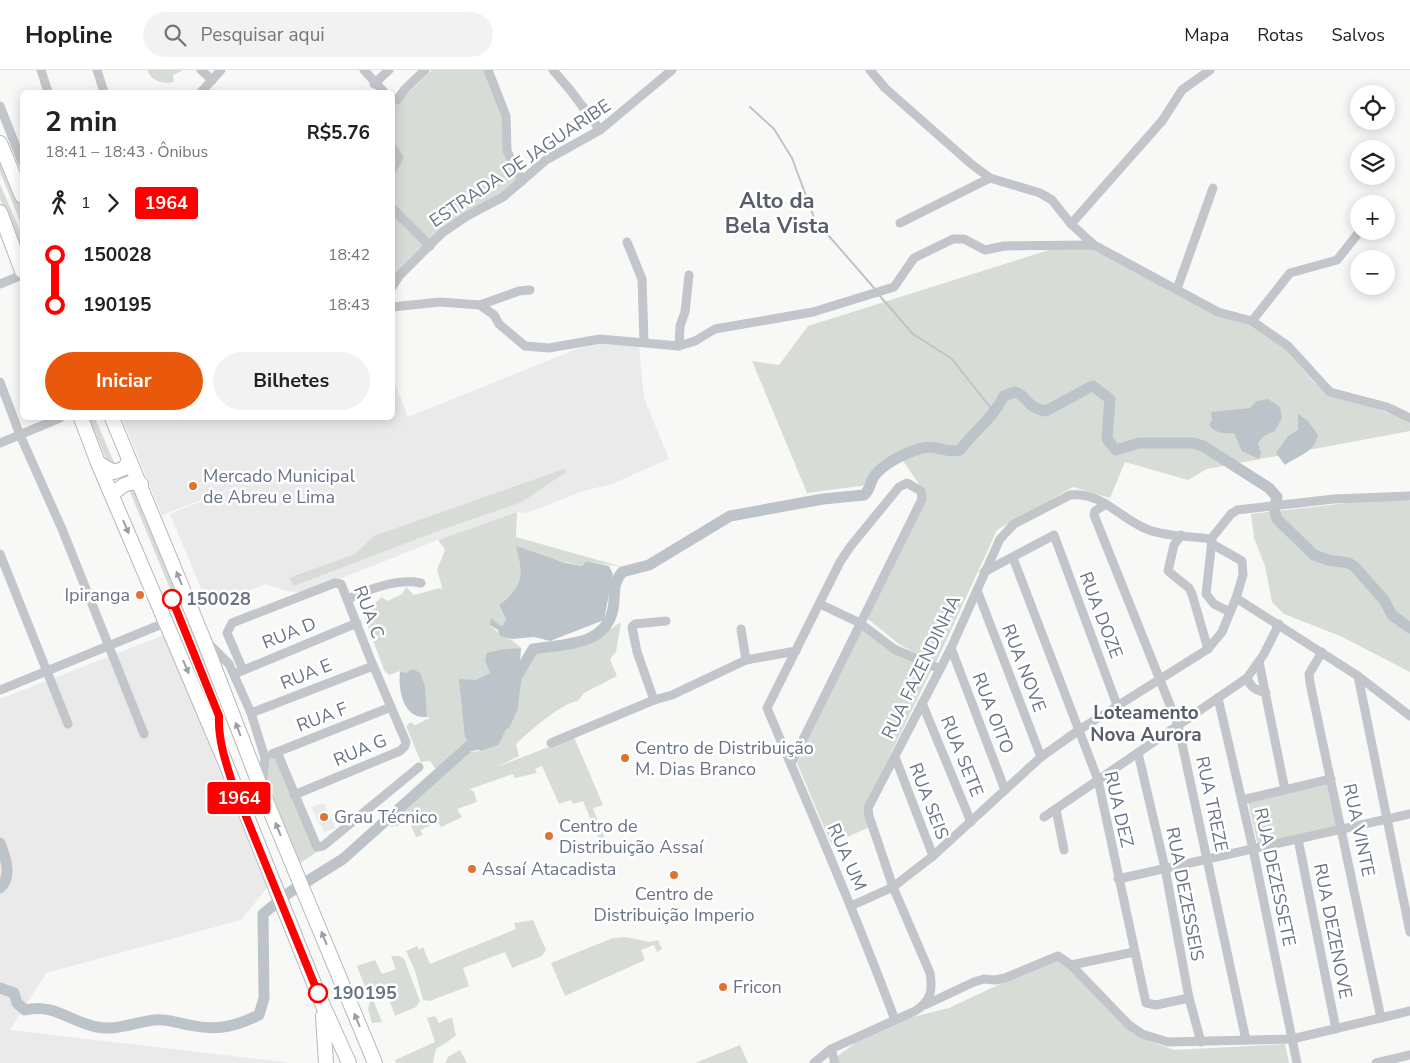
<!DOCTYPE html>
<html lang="pt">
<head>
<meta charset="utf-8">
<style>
	:root { --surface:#fff; --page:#f2f2f2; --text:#222; --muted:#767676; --line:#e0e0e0; --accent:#ea580c }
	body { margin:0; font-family:"Nunito Sans",sans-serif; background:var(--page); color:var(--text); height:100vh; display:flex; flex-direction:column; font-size:19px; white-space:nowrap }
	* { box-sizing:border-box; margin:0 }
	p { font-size:16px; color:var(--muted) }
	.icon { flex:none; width:28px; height:28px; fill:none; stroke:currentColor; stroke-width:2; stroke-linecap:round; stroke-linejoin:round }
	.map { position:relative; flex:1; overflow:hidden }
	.panel { position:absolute; left:20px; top:20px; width:375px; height:330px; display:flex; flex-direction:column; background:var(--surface); border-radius:8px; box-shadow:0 2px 12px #0003 }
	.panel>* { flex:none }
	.badge { padding:0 10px; border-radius:4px; font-size:18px; line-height:32px }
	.controls { position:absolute; left:1350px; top:15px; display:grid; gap:10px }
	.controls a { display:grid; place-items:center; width:45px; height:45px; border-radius:50%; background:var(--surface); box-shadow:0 2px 12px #0003; font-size:25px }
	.map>.badge { position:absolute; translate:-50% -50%; box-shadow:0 0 0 2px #fff }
	.legs { display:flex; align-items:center; gap:8px; height:55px; padding:0 25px; font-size:16px }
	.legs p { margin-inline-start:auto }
	.summary { display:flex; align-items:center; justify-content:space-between; height:85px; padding:0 25px }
	h1 { font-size:28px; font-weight:700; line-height:38px }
	.button { display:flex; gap:10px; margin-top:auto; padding:10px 25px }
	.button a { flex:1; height:58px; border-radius:30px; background:var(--accent); color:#fff; font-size:20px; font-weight:700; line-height:58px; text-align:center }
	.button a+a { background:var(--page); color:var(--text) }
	ul { padding:0 25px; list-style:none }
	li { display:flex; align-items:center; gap:18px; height:50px; font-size:19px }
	li i { display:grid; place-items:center; width:8px; height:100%; margin:0 6px; background:currentColor }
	li i::after { content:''; width:12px; height:12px; margin:-6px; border:4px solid; border-radius:50%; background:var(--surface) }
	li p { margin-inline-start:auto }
	li:first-child i { background:linear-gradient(#0000 50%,currentColor 0) }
	li:last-child i { background:linear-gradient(currentColor 50%,#0000 0) }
	header { display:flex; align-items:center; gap:30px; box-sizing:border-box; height:70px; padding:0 25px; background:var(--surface); border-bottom:1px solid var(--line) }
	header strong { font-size:24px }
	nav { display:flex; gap:28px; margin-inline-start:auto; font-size:18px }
	.search { width:350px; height:45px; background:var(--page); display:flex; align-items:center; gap:12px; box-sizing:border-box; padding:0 18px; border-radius:28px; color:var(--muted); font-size:19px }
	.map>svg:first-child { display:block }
	.built { fill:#e9eae9 }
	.green { fill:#d7ddd6 }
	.water { fill:#bcc4ca }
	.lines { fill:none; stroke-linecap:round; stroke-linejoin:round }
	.stream { stroke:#bcc4ca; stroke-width:2 }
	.river { stroke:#bcc4ca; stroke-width:11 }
	.highway-casing { stroke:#b5b8bc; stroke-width:16 }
	.minor { stroke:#c2c5c9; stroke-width:9 }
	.highway { stroke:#fff; stroke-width:14 }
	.oneway { fill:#969eaa }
	.line-1-casing { stroke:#fff; stroke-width:11 }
	.line-1 { stroke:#f00; stroke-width:8 }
	.poi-dot { fill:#dc7533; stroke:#fff; stroke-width:2 }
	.stop-1-dot { fill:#fff; stroke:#f00; stroke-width:2.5 }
	.labels { text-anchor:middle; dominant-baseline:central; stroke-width:5; stroke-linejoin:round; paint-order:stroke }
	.street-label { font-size:18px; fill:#697486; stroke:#fff }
	.poi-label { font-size:18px; fill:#697486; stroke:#fff; text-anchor:start }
	.stop-label { font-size:18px; font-weight:bold; fill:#697486; stroke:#fff; text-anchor:start }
	.neighbourhood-label { font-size:19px; font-weight:bold; fill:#575f6b; stroke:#fff }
	.district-label { font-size:22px; font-weight:bold; fill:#575f6b; stroke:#fff }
</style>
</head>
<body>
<header>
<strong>Hopline</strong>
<div class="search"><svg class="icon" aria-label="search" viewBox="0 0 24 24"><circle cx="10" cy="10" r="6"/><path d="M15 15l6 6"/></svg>Pesquisar aqui</div>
<nav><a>Mapa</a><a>Rotas</a><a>Salvos</a></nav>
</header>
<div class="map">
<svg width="1410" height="993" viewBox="0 0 1410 993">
	<rect width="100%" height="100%" fill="#f8f9f6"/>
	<!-- built -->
	<g class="built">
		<polygon points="597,271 639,277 644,328 669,389 612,414 583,421 538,439 524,443 517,442 438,470 304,523 286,521 266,514 218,532 207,533 170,444 253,410 162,445 122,348 392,348 393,308 408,347"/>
		<polygon points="164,565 267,818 241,850 46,903 10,960 292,993 0,993 0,629"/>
		<polygon points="324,733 336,758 324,762 311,737"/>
	</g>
	<!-- green -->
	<g class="green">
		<path d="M147,0H181L182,1L173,5L174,12C162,14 153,12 147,0Z"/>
		<polygon points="432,0 485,0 503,51 504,82 521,109 499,127 452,152 392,218 392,29 408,23"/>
		<polygon points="0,82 22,136 22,156 0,102"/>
		<polygon points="0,114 22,165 22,177 20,177 0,129"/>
		<polygon points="1090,178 1249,252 1275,268 1315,313 1329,323 1410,350 1410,361 1207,399 1188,410 1125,392 1110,428 1073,417 997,460 935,595 899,574 864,546 926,424 901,388 868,415 807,423 752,291 779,295 808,256 1052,179"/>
		<polygon points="89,348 95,348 117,399 108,394"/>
		<polygon points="564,399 566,402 522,432 435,462 294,516 289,508 355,484 374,466"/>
		<polygon points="128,417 137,417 189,538 180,543"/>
		<polygon points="1403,430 1410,431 1410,602 1340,566 1284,544 1272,532 1265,496 1254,468 1251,444 1365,431"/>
		<path d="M517,442L516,467L623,497L586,491L582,496L545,487L522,500L518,518L499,535L506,549L502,557L490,555C501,567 510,567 521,578L486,583L485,591L490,603L475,610L465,668L474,676H469L437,701L430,691L421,692L406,656L411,652L415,655L430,648L427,647L426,638L406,603L400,601L389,605L384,600L363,543L382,527L387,531L402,524L406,517L414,525L440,518L443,520L437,500L445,480L438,470Z"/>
		<polygon points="192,545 225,641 208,610 183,548"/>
		<path d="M621,552L616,582L610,589L617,606L584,623L578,631C561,633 530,661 516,674L519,686L497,697L574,667L603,735L593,738L608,777L603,779L583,731L573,734L571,730L559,734L542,696L535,699L537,703L515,708L513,704L470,719L474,722L477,732L457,739L462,747L441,757L438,752L420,760L423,765L416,767L409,751L412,747L401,755L390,757L392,750L468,682L480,681L507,659L519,604L531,583C575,581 585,576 621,552Z"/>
		<polygon points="861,558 932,599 864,738 870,757 831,774 797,693"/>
		<polygon points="280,681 320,780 297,795 266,718 266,687"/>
		<polygon points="1327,715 1337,758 1258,776 1248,732"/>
		<polygon points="533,850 546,880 542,886 512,898 505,882 463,898 469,916 430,931 423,930 415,901 406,881 417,876 419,880 423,877 430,894 516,859 514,853"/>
		<polygon points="625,867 650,872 658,870 662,879 657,882 654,875 641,880 645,890 565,926 551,893 613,868"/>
		<polygon points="391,886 399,886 404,889 420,931 416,937 395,946 384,915 377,918 377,922 371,925 382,952 372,953 368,939 370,930 357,896 375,890 382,904 396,899"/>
		<polygon points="1051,890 1063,892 1124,956 1139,967 1174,980 1285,974 1289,993 828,993 880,955 949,938"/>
		<polygon points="435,946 439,953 452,947 456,966 436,979 433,993 396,993 395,990 435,972 427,948"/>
		<polygon points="740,975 748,993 695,993"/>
		<polygon points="460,980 467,993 445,993 448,987"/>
	</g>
	<!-- water -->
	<g class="water">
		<path d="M1268,329L1280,337L1282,348L1275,361L1264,366L1258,373L1261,383L1259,389L1242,381L1234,363C1225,364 1214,363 1209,355L1212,350L1211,342L1250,338L1257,331Z"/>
		<path d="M1298,344L1308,351L1318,365C1314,383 1299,385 1285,395L1276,383L1288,366L1298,360Z"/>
		<path d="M516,476L566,493L582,496L586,491L609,496L613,504L604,550L550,571L534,567L512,569L500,566L498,560L490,555L491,548L502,557L506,549L499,535C524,515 524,506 516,476Z"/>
		<path d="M521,578C519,612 515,646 498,675L480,681L465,668L459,609L475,610L490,603L485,591L486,583L504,579Z"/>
		<path d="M413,599L420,603L425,616L427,647C403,649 398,621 400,601L406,603Z"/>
	</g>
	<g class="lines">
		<!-- stream -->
		<g class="stream">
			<polyline points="750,37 774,59 792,88 815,150 875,219"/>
			<polyline points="879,225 913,264 952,289 994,342"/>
			<polyline points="0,923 5,921"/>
		</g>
		<!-- river -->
		<g class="river">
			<path d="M505,654L512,639L516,608L533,579C563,574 605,577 613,539C616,523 611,517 622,502L649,495L730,446L823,429L864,425C871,419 870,411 875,405C886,392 906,383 922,378C935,374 948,384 960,380C974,361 994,347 1004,326L1015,322C1029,326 1024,337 1046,341L1088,318L1093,316L1110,329L1107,369L1116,380L1139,373H1193L1203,376L1269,418L1277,427L1274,439L1277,449L1314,485L1328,490L1349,493L1355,497L1384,530L1392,545L1410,558"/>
			<path d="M0,773C5,786 13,806 0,818"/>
			<path d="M0,918L14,923L17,933L25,940C55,933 70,952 97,957C116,961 136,952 154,950C166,948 178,953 189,955C216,961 234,957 259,945L264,928L263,844L290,822L343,789L469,676L488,672"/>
		</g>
		<!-- highway casing -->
		<g class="highway-casing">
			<g id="highway">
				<polyline points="0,73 22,126"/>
				<polyline points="0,142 22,201"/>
				<polyline points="81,348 98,393 224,689 321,931 349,993"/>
				<polyline points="112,348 203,568 262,721 375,993"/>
				<polyline points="98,393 114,402 125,398 129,390"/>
				<path d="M112,425C120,416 129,410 141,414"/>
				<polyline points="323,946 326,993"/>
			</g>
		</g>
		<!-- minor -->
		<g class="minor">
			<polyline points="41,0 48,22"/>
			<polyline points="97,0 104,22"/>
			<polyline points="201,0 212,10"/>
			<polyline points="364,0 384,22"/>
			<polyline points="488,0 506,46 507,81 522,111"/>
			<polyline points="553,0 571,21 600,60"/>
			<polyline points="870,0 885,18 970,93 990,108 1040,123 1052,130 1071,154"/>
			<polyline points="374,14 389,0"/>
			<polyline points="201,22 221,0"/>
			<polyline points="392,29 397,30 405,19 425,0"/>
			<polyline points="0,36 22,92"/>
			<polyline points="392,77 399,88 392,100"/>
			<polyline points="1377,134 1377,133"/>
			<polyline points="392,138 430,176"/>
			<polyline points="900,153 990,108"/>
			<polyline points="627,172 642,209 644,272"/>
			<polyline points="1094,175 1071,154 1162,51 1182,20 1210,0"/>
			<polyline points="0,214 22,205"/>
			<polyline points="392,217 399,206 442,163 467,146 503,127 546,90 600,60 672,0"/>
			<polyline points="1177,219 1213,118"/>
			<polyline points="480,235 494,245 499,254 525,276 549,278 600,269 679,276 695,271 715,259 813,242 894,217 914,188 953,169 964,169 985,180 1004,176 1094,175 1218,242 1252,251 1288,276 1330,322 1387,337 1410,348"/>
			<polyline points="392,237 440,232 480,235 519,221 530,220"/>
			<polyline points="1252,251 1290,203 1337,190 1360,161"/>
			<polyline points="679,276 680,256 685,242 689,205"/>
			<polyline points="0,312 20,365 62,459 144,664"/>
			<polyline points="0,373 60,348"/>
			<polyline points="1106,434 1095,441 1094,445 1178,655 1246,970"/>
			<polyline points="1181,465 1174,475 1168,501 1189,518 1192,524 1208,579"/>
			<polyline points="1212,470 1206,524 1214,534 1230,542"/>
			<polyline points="1212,474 1242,491 1243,505 1236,528 1358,606 1410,646"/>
			<polyline points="0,484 68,654"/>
			<polyline points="1013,488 1098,710 1146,933 1156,935 1189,928"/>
			<polyline points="984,502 1054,465 1117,635"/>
			<polyline points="977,520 1041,687"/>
			<path d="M348,529C369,519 398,508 421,513"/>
			<polyline points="820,534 860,553 894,579 940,599"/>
			<polyline points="666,551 635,554 632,557 637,582 654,630 672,625 746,590 796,581"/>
			<polyline points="741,559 746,590"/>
			<polyline points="206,571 229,594 251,643 265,688 262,718"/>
			<polyline points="951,578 1005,720"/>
			<polyline points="1322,582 1309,604 1310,613 1381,948"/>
			<polyline points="1259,592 1285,720"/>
			<polyline points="243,600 227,563 232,553 335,513 341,514 370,588 406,672 405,676 400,681 294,725"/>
			<polyline points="239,602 357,553"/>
			<polyline points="1358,606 1410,862"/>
			<path d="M1247,608C1251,618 1256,620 1266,623"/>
			<polyline points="0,620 167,552"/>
			<polyline points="1218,628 1253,779 1297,993"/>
			<polyline points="922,633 971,752"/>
			<polyline points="251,643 373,596"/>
			<polyline points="551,673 654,630"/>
			<polyline points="277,682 317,777 323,776 419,697"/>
			<polyline points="1138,683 1165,798 1189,928 1201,972"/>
			<polyline points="272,684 391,637"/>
			<polyline points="895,687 933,786"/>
			<path d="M791,694L922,429L921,421L907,413L899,417L850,477L840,492L767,638C811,742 856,845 895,950"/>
			<polyline points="1242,730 1331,709"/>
			<polyline points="1056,739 1064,780"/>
			<polyline points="1044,747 1247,608 1264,584 1279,554"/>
			<polyline points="1298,769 1336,959"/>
			<polyline points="1118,809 1410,744"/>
			<polyline points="851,836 893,817 933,786 1041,687 1079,660 1208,579 1222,562 1236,528"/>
			<polyline points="1071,895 1134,882"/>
			<polyline points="925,935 974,912 984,909 995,910 1005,908 1058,886 1071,895 1129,955 1142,964 1168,972 1292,969 1410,941"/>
			<polyline points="831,979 835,993"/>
			<path d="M814,993L831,979L915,941C931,931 933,921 930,903L893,817L869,746L868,738L951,578L1000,469L1014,454L1070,425C1102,421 1121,450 1149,460C1168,467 1191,466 1211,469L1231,444L1237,440L1334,429L1410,426"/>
			<polyline points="1376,993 1410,985"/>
		</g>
		<!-- highway -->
		<use href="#highway" class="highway"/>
	</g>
	<!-- one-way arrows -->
	<defs><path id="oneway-solid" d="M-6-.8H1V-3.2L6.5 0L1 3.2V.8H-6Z" transform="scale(1.25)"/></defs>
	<g class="oneway">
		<use href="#oneway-solid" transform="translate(126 457) rotate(67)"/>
		<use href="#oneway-solid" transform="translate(179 508) rotate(-112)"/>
		<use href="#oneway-solid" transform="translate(186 597) rotate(67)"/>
		<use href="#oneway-solid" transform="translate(238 659) rotate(-111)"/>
		<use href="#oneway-solid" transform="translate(278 759) rotate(-112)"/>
		<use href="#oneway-solid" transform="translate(324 868) rotate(-112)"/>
		<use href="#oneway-solid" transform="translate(357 950) rotate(-112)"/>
	</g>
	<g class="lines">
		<!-- line-1 casing -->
		<g class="line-1-casing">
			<path id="line-1" d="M172,529L219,646C218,669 225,690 232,712L318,923"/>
		</g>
		<!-- line-1 -->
		<use href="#line-1" class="line-1"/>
	</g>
	<!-- markers -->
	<g class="poi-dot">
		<circle cx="193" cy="416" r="5"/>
		<circle cx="140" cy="525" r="5"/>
		<circle cx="625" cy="688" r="5"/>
		<circle cx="324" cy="747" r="5"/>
		<circle cx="549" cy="766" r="5"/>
		<circle cx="472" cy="799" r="5"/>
		<circle cx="674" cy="805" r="5"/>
		<circle cx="723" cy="917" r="5"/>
	</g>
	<g class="stop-1-dot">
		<circle cx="172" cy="529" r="9"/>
		<circle cx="318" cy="923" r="9"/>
	</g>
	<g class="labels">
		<!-- street labels -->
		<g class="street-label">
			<text transform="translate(520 93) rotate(-34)">ESTRADA DE JAGUARIBE</text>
			<text transform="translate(369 542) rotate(69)">RUA C</text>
			<text transform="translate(1101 545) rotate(69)">RUA DOZE</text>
			<text transform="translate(289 563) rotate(-22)">RUA D</text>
			<text transform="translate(921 597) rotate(-64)">RUA FAZENDINHA</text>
			<text transform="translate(1024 598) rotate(69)">RUA NOVE</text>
			<text transform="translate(306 604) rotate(-22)">RUA E</text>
			<text transform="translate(993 643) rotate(69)">RUA OITO</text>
			<text transform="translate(322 647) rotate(-21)">RUA F</text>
			<text transform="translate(360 680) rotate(-23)">RUA G</text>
			<text transform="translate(962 686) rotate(68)">RUA SETE</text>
			<text transform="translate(929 731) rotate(69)">RUA SEIS</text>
			<text transform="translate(1212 734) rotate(78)">RUA TREZE</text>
			<text transform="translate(1119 739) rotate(77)">RUA DEZ</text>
			<text transform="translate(1359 760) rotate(78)">RUA VINTE</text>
			<text transform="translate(847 787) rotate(66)">RUA UM</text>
			<text transform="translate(1275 807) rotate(78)">RUA DEZESSETE</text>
			<text transform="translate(1185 824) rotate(79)">RUA DEZESSEIS</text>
			<text transform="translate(1333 861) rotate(79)">RUA DEZENOVE</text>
		</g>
		<!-- poi labels -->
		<g class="poi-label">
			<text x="203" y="406">Mercado Municipal<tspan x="203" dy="21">de Abreu e Lima</tspan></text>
			<text x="130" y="525" text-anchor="end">Ipiranga</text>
			<text x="635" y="678">Centro de Distribuição<tspan x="635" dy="21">M. Dias Branco</tspan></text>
			<text x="334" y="747">Grau Técnico</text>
			<text x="559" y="756">Centro de<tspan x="559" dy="21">Distribuição Assaí</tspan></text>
			<text x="482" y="799">Assaí Atacadista</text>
			<text x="674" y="824" text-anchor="middle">Centro de<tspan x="674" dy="21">Distribuição Imperio</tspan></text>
			<text x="733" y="917">Fricon</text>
		</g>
		<!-- stop labels -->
		<g class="stop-label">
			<text x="186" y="529">150028</text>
			<text x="332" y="923">190195</text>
		</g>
		<!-- neighbourhood labels -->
		<g class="neighbourhood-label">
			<text x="1146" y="643">Loteamento<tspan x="1146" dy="22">Nova Aurora</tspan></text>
		</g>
		<!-- district labels -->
		<g class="district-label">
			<text x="777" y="131">Alto da<tspan x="777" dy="25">Bela Vista</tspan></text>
		</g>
	</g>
</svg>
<div class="controls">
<a><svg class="icon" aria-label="locate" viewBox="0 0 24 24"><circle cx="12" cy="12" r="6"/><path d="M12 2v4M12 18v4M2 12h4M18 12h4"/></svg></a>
<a><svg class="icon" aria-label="layers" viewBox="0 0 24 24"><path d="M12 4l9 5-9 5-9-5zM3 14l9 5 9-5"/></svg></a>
<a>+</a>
<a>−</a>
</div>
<b class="badge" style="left:239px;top:728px;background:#f00;color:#fff">1964</b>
<section class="panel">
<div class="summary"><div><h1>2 min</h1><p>18:41 – 18:43 · Ônibus</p></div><b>R$5.76</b></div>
<div class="legs"><svg class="icon" aria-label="walk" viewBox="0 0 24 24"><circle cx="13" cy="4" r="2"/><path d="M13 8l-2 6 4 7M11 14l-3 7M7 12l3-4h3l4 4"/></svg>1<svg class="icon" aria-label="forward" viewBox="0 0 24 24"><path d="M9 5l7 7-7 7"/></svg><b class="badge" style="background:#f00;color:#fff">1964</b></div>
<ul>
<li><i style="color:#f00"></i><b>150028</b><p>18:42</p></li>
<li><i style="color:#f00"></i><b>190195</b><p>18:43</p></li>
</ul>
<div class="button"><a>Iniciar</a><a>Bilhetes</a></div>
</section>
</div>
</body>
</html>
